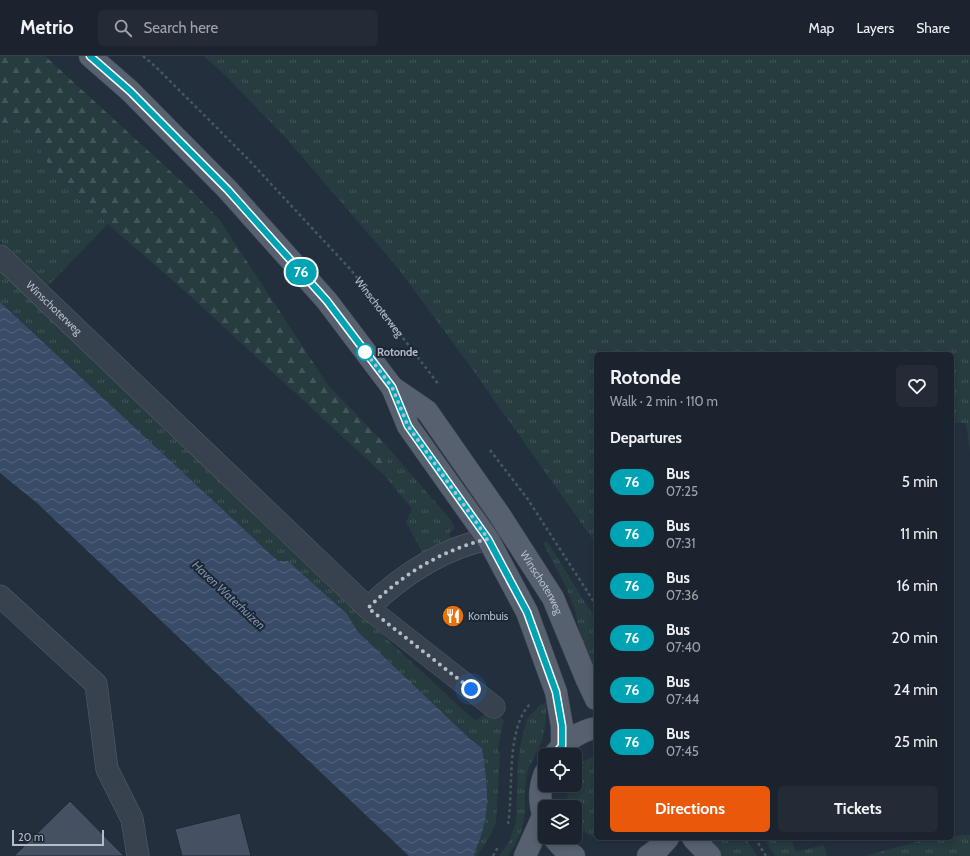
<!DOCTYPE html>
<html lang="en">
<head>
<meta charset="utf-8">
<style>
	:root { --surface:#1b232e; --page:#242b36; --text:#f1f3f6; --muted:#a0a4aa; --line:#39404a; --accent:#ea580c }
	body { margin:0; font-family:Cabin,sans-serif; background:var(--page); color:var(--text); height:100vh; display:flex; flex-direction:column; font-size:15px; white-space:nowrap }
	* { box-sizing:border-box; margin:0 }
	p { font-size:13px; color:var(--muted) }
	.icon { flex:none; width:22px; height:22px; fill:none; stroke:currentColor; stroke-width:2; stroke-linecap:round; stroke-linejoin:round }
	.map { position:relative; flex:1; overflow:hidden }
	.sheet { position:absolute; left:594px; top:296px; width:360px; height:488px; display:flex; flex-direction:column; background:var(--surface); border-radius:6px; box-shadow:0 2px 6px #0003,0 0 0 1px var(--line) }
	.sheet>* { flex:none }
	.badge { padding:0 8px; border-radius:13px; font-size:14px; line-height:26px }
	.fabs { position:absolute; left:538px; top:692px; display:grid; gap:8px }
	.fabs a { display:grid; place-items:center; width:44px; height:44px; border-radius:6px; background:var(--surface); box-shadow:0 2px 6px #0003,0 0 0 1px var(--line); font-size:20px }
	.scale { position:absolute; left:12px; bottom:10px; width:92px; box-sizing:border-box; padding-left:4px; border:2px solid #b4bcc9; border-top:0; font-size:11px; line-height:14px; white-space:nowrap; color:#b4bcc9; -webkit-text-stroke:3px #1d2633; paint-order:stroke }
	.you { position:absolute; width:20px; height:20px; margin:-10px; border:3px solid #fff; border-radius:50%; background:#1a73e8; box-shadow:0 0 0 6px #1a73e833 }
	.map>.badge { position:absolute; translate:-50% -50%; box-shadow:0 0 0 2px #fff }
	h2 { padding:0 16px; font-size:15px; line-height:36px }
	.round { display:grid; place-items:center; flex:none; width:42px; height:42px; border-radius:6px; background:var(--page) }
	.headline { display:flex; align-items:center; justify-content:space-between; height:68px; padding:0 16px }
	h1 { font-size:19px; font-weight:700; line-height:30px }
	.button { display:flex; gap:8px; margin-top:auto; padding:8px 16px }
	.button a { flex:1; height:46px; border-radius:6px; background:var(--accent); color:#fff; font-size:16px; font-weight:700; line-height:46px; text-align:center }
	.button a+a { background:var(--page); color:var(--text) }
	ul { padding:0; list-style:none }
	li { display:flex; align-items:center; gap:12px; height:52px; padding:0 16px }
	li div { flex:1 }
	li b { display:block; font-size:15px }
	li em { font-style:normal }
	li .badge { min-width:44px; font-weight:700; text-align:center }
	header { display:flex; align-items:center; gap:24px; box-sizing:border-box; height:56px; padding:0 20px; background:var(--surface); border-bottom:1px solid var(--line) }
	header strong { font-size:19px }
	nav { display:flex; gap:22px; margin-inline-start:auto; font-size:14px }
	.search { width:280px; height:36px; background:var(--page); display:flex; align-items:center; gap:10px; box-sizing:border-box; padding:0 14px; border-radius:6px; color:var(--muted); font-size:15px }
	.map>svg:first-child { display:block }
	.grass { fill:url(#grass-tufts) }
	.forest { fill:url(#forest-firs) }
	.water { fill:url(#water-waves) }
	.building { fill:#455162; stroke:#1f2835 }
	.lines { fill:none; stroke-linecap:round; stroke-linejoin:round }
	.minor-casing { stroke:#565f6c; stroke-width:23 }
	.major-casing { stroke:#414a57; stroke-width:23 }
	.path { stroke:#44595c; stroke-width:2.5; stroke-dasharray:3 3; stroke-linecap:butt }
	.minor { stroke:#38414e; stroke-width:22 }
	.major { stroke:#56606e; stroke-width:22 }
	.line-casing { stroke:#fff; stroke-width:9 }
	.line { stroke:#00a3b4; stroke-width:6 }
	.walk { stroke:#b4bcc9; stroke-width:4; stroke-dasharray:0 7.2 }
	.stop-dot { fill:#fff; stroke:#00a3b4; stroke-width:2 }
	.labels { text-anchor:middle; dominant-baseline:central; stroke-width:4; stroke-linejoin:round; paint-order:stroke }
	.street-label { font-size:11px; fill:#b4bcc9; stroke:#1d2633 }
	.stop-label { font-size:11px; font-weight:bold; fill:#b4bcc9; stroke:#1d2633; text-anchor:start }
	.poi-label { font-size:11px; fill:#b4bcc9; stroke:#1d2633; text-anchor:start }
	.water-label { font-size:12px; font-style:italic; fill:#7c92b1; stroke:#1d2633 }
</style>
</head>
<body>
<header>
<strong>Metrio</strong>
<div class="search"><svg class="icon" aria-label="search" viewBox="0 0 24 24"><circle cx="10" cy="10" r="6"/><path d="M15 15l6 6"/></svg>Search here</div>
<nav><a>Map</a><a>Layers</a><a>Share</a></nav>
</header>
<div class="map">
<svg width="970" height="800" viewBox="0 0 970 800">
	<defs>
		<pattern id="grass-tufts" width="24" height="20" patternUnits="userSpaceOnUse"><rect width="24" height="20" fill="#263c3f"/><path d="M3 7l-1-3M5 7V3M7 7l1-3M15 17l-1-3M17 17v-4M19 17l1-3" fill="none" stroke="#435659"/></pattern>
		<pattern id="forest-firs" width="22" height="20" patternUnits="userSpaceOnUse"><rect width="22" height="20" fill="#263c3f"/><path d="M5 1l3.5 6h-7zM16 11l3.5 6h-7z" fill="#435659"/></pattern>
		<pattern id="water-waves" width="16" height="10" patternUnits="userSpaceOnUse"><rect width="16" height="10" fill="#394c67"/><path d="M0 5q4-4 8 0t8 0" fill="none" stroke="#53647b"/></pattern>
	</defs>
	<rect width="100%" height="100%" fill="#242f3e"/>
	<!-- grass -->
	<g class="grass">
		<polygon points="204,0 970,0 970,394 966,367 952,367 952,298 596,298 596,488 468,307 397,211 285,81 224,18"/>
		<polygon points="0,66 36,80 44,103 108,168 47,231 0,185"/>
		<path d="M0,211L223,423L261,466L462,653L476,665L490,654L504,664L499,685L498,696L500,697L496,767L491,778L478,799L479,800H475L474,797C492,760 488,731 482,692L471,684L358,576L347,558L288,505H278L0,246Z"/>
		<polygon points="385,388 450,463 455,472 449,477 454,485 424,497 422,496 406,466 412,453 384,419 387,410"/>
		<polygon points="547,485 596,564 596,612 593,614 584,591 578,570 576,557 566,531 543,487"/>
		<path d="M546,646C547,662 545,679 538,694C534,702 529,710 527,718C524,730 525,741 525,752C525,770 518,786 508,800H499L510,784L516,766L518,707L521,686L527,663L540,649Z"/>
		<path d="M596,699V782C589,779 577,773 575,765C574,761 575,755 575,751H569L567,744L569,729H575V715L583,706Z"/>
		<polygon points="970,779 970,800 865,800 931,782 952,782 952,780"/>
		<path d="M596,782H628C617,785 607,786 596,782Z"/>
		<polygon points="707,782 746,782 757,800 721,800"/>
		<polygon points="764,782 791,782 796,796 824,789 827,800 775,800"/>
	</g>
	<!-- forest -->
	<polygon class="forest" points="0,0 45,0 192,135 219,163 328,329 385,388 387,410 384,419 187,237 108,168 44,103 36,80 0,66"/>
	<!-- water -->
	<path class="water" d="M0,246L278,505H288L347,558L358,576L471,684L482,692C488,731 492,760 474,797L475,800H409L37,447L0,417Z"/>
	<!-- building -->
	<g class="building">
		<polygon points="70,745 124,800 14,800"/>
		<polygon points="240,757 251,800 182,800 175,773"/>
	</g>
	<g class="lines">
		<!-- minor casing -->
		<g class="minor-casing">
			<g id="minor">
				<path id="s2" d="M0,200L368,552L494,651"/>
				<polyline points="0,540 96,628 107,713 132,763 138,800"/>
				<path d="M368,552C402,519 441,493 488,483"/>
			</g>
		</g>
		<!-- major casing -->
		<g class="major-casing">
			<g id="major">
				<polyline points="90,0 130,35 228,134 327,245 392,331 408,370 488,483 527,556 556,636 562,670 562,690"/>
				<path id="s3" d="M392,331L427,355L499,458L553,542L587,624L596,643"/>
				<path d="M555,698C566,685 579,675 596,672"/>
				<path d="M545,717C539,732 539,749 545,764"/>
				<polyline points="553,781 562,791 574,800"/>
				<polyline points="693,782 710,800"/>
				<polyline points="525,800 543,760"/>
				<polyline points="648,800 659,792 668,782"/>
			</g>
		</g>
		<!-- path -->
		<g class="path">
			<path id="s1" d="M143,0L156,11L247,102L351,214L439,329"/>
			<polyline points="490,394 527,442 596,549"/>
			<path d="M508,768C514,735 505,672 531,647"/>
			<polyline points="755,782 766,800"/>
			<polyline points="493,800 498,791"/>
		</g>
		<!-- minor -->
		<use href="#minor" class="minor"/>
		<!-- major -->
		<use href="#major" class="major"/>
	</g>
	<g class="lines">
		<!-- line casing -->
		<g class="line-casing">
			<polyline id="line" points="90,0 130,35 228,134 327,245 392,331 408,370 488,483 527,556 556,636 562,670 562,690 554,699"/>
		</g>
		<!-- line -->
		<use href="#line" class="line"/>
		<!-- walk -->
		<path class="walk" d="M365,296L364,294L392,331L408,370L488,483C441,494 402,519 368,552L471,633"/>
	</g>
	<!-- icons -->
	<defs>
		<g id="restaurant-disc" transform="scale(1.15)"><circle r="9.5" fill="#e8710a" stroke="#1d2633"/><path d="M-5-6h1v4h1v-4h1v4h1v-4h1v5L-1.5 .5V6h-2V.5L-5-1ZM5-6V6H3V1.5H1.5Q1.5-4 5-6Z" fill="#fff"/></g>
	</defs>
	<g fill-rule="evenodd">
		<use href="#restaurant-disc" x="453" y="560"/>
	</g>
	<!-- markers -->
	<circle class="stop-dot" cx="365" cy="296" r="8"/>
	<g class="labels">
		<!-- street labels -->
		<g class="street-label">
			<text stroke="none"><textPath href="#s1" startOffset="345">Winschoterweg</textPath></text>
			<text stroke="none"><textPath href="#s2" startOffset="75">Winschoterweg</textPath></text>
			<text stroke="none"><textPath href="#s3" startOffset="249">Winschoterweg</textPath></text>
		</g>
		<!-- stop labels -->
		<g class="stop-label">
			<text x="377" y="296">Rotonde</text>
		</g>
		<!-- poi labels -->
		<g class="poi-label">
			<text x="468" y="560">Kombuis</text>
		</g>
		<!-- water labels -->
		<g class="water-label">
			<text transform="translate(229 539) rotate(43)">Haven Waterhuizen</text>
		</g>
	</g>
</svg>
<div class="fabs">
<a><svg class="icon" aria-label="locate" viewBox="0 0 24 24"><circle cx="12" cy="12" r="6"/><path d="M12 2v4M12 18v4M2 12h4M18 12h4"/></svg></a>
<a><svg class="icon" aria-label="layers" viewBox="0 0 24 24"><path d="M12 4l9 5-9 5-9-5zM3 14l9 5 9-5"/></svg></a>
</div>
<div class="scale">20 m</div>
<div class="you" style="left:471px;top:633px"></div>
<b class="badge" style="left:301px;top:216px;background:#00a3b4;color:#fff">76</b>
<section class="sheet">
<div class="headline"><div><h1>Rotonde</h1><p>Walk · 2 min · 110 m</p></div><a class="round"><svg class="icon" aria-label="heart" viewBox="0 0 24 24"><path d="M12 20l-8-8c-3-5 5-10 8-4 3-6 11-1 8 4z"/></svg></a></div>
<h2>Departures</h2>
<ul>
<li><span class="badge" style="background:#00a3b4;color:#fff">76</span><div><b>Bus</b><p>07:25</p></div><em>5 min</em></li>
<li><span class="badge" style="background:#00a3b4;color:#fff">76</span><div><b>Bus</b><p>07:31</p></div><em>11 min</em></li>
<li><span class="badge" style="background:#00a3b4;color:#fff">76</span><div><b>Bus</b><p>07:36</p></div><em>16 min</em></li>
<li><span class="badge" style="background:#00a3b4;color:#fff">76</span><div><b>Bus</b><p>07:40</p></div><em>20 min</em></li>
<li><span class="badge" style="background:#00a3b4;color:#fff">76</span><div><b>Bus</b><p>07:44</p></div><em>24 min</em></li>
<li><span class="badge" style="background:#00a3b4;color:#fff">76</span><div><b>Bus</b><p>07:45</p></div><em>25 min</em></li>
</ul>
<div class="button"><a>Directions</a><a>Tickets</a></div>
</section>
</div>
</body>
</html>
